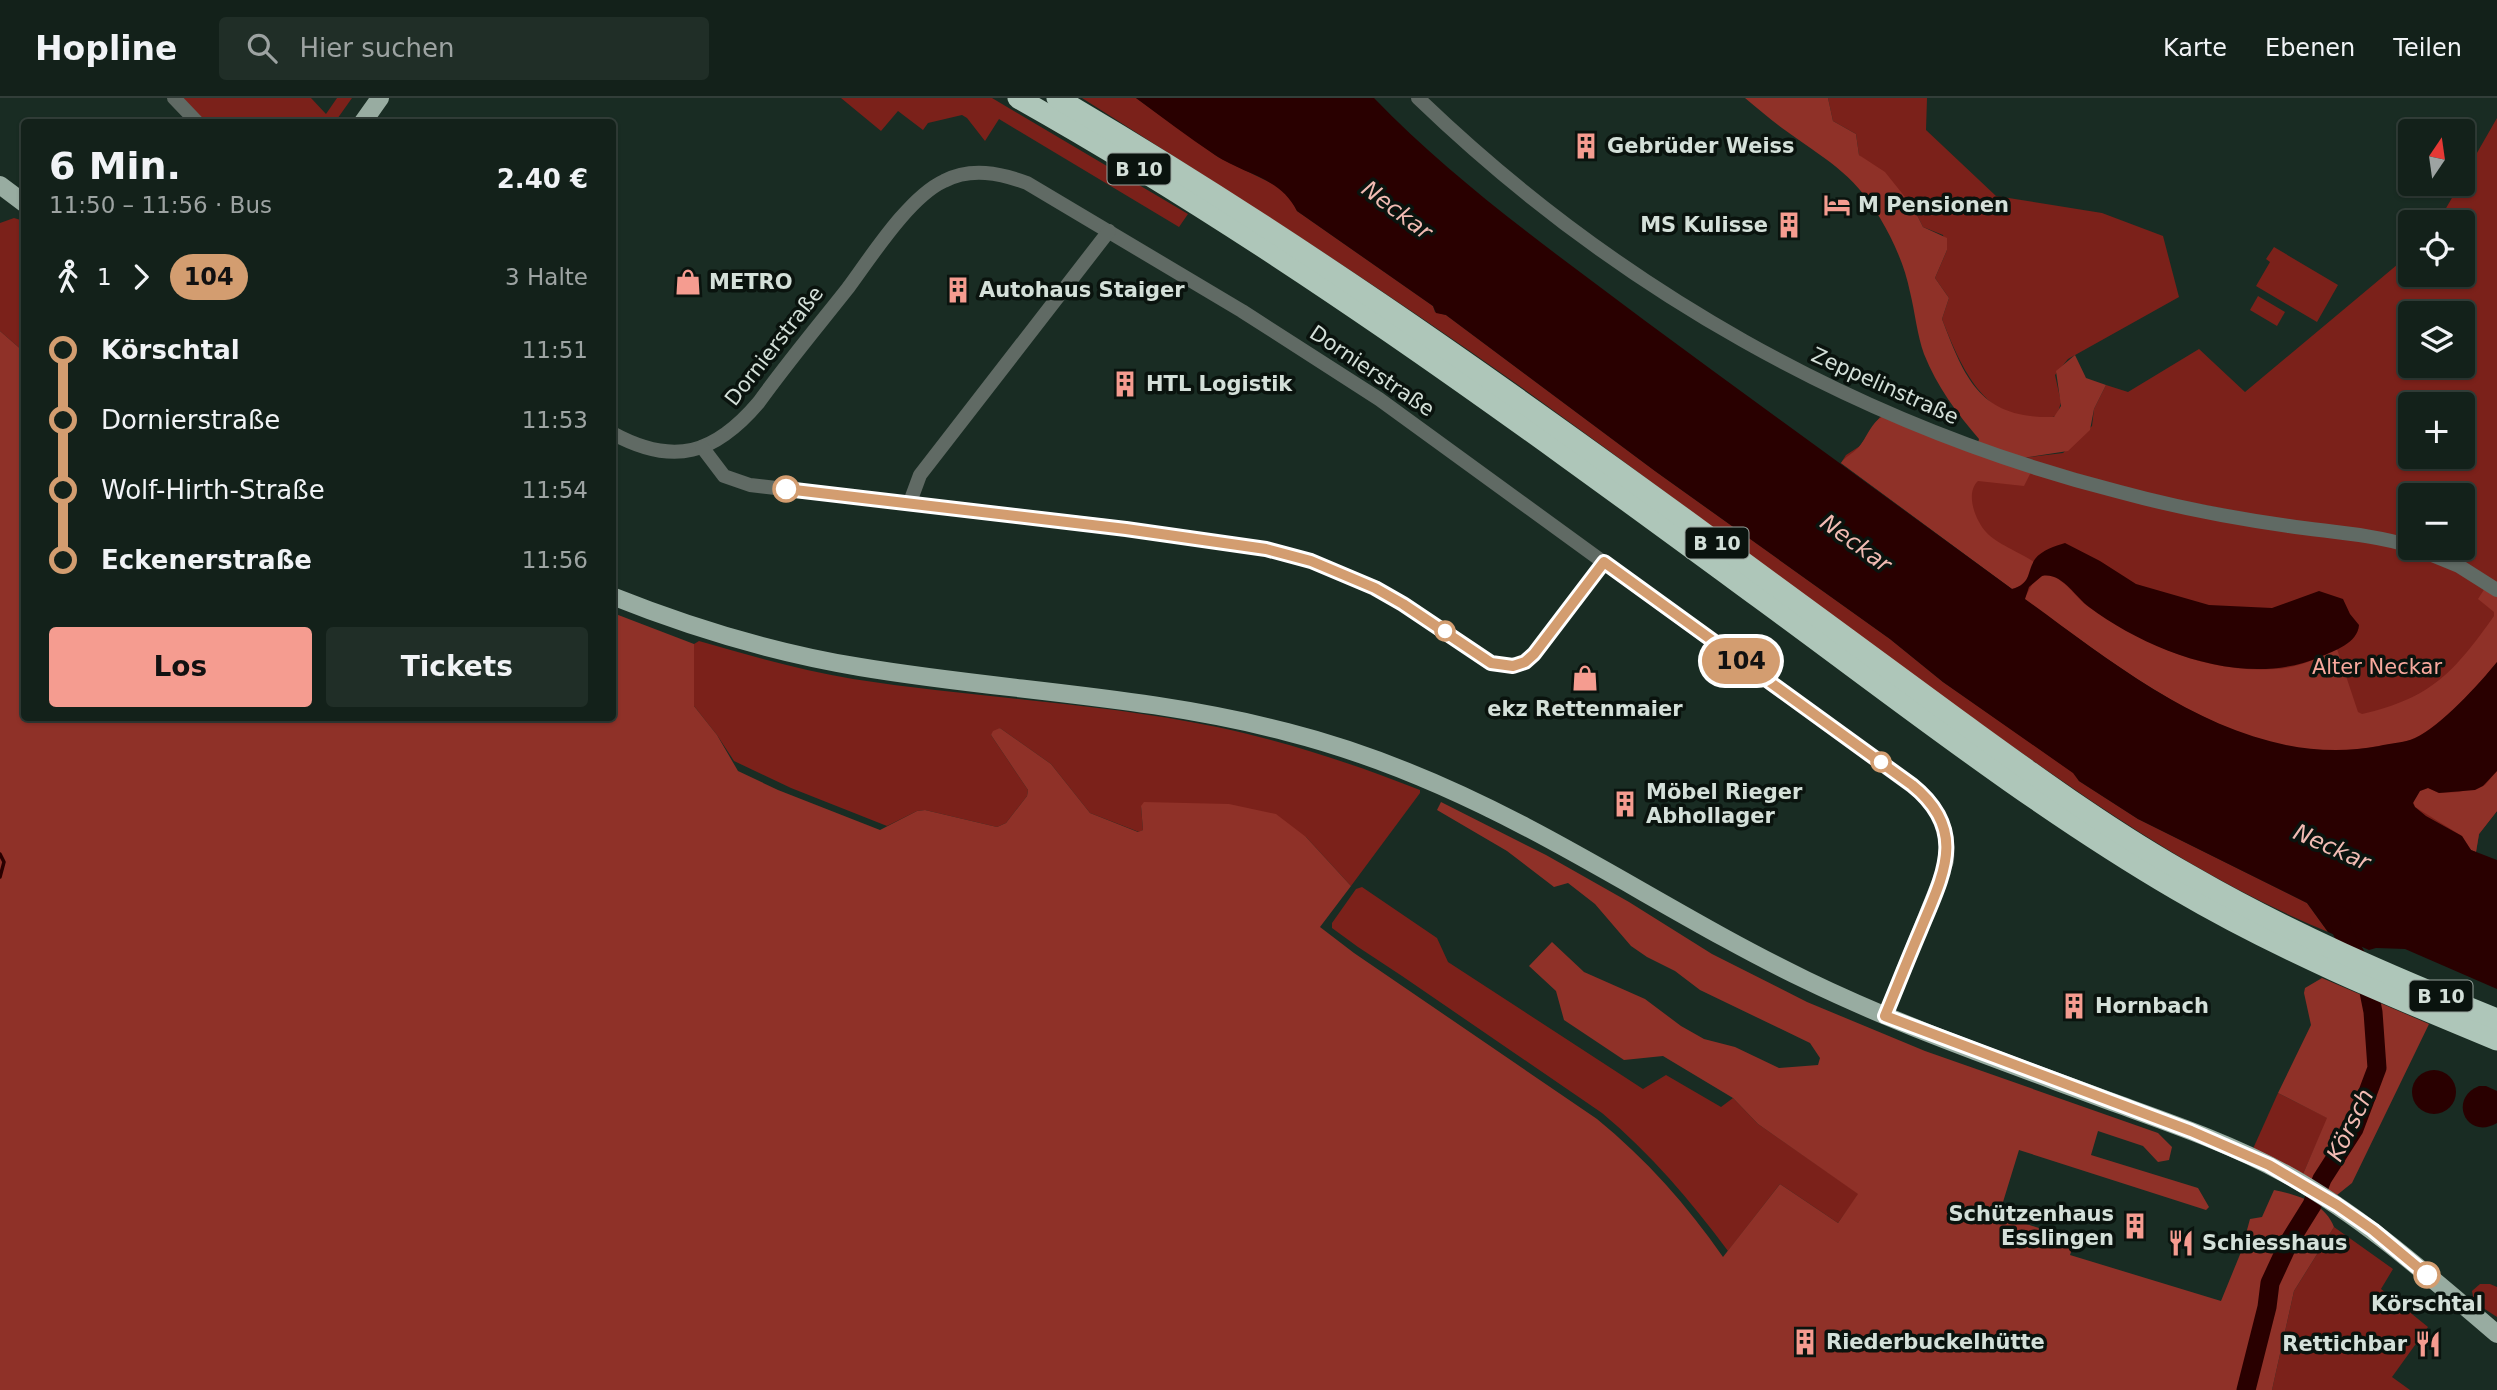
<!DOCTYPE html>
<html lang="de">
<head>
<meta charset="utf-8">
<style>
	:root { --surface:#13211a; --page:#202e27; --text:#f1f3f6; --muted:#9da3a2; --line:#323e39; --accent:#f59c90 }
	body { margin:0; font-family:"DejaVu Sans",sans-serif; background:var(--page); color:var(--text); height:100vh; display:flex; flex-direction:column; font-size:26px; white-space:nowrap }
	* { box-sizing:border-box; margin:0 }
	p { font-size:23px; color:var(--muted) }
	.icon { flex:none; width:38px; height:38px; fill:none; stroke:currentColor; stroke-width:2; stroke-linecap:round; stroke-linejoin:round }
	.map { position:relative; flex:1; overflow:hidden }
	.details { position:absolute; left:21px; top:21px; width:595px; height:602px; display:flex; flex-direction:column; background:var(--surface); border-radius:7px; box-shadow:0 2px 5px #0004,0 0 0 2px var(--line) }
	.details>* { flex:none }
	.badge { padding:0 14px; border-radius:23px; font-size:24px; line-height:46px }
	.needle { width:46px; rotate:13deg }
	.fabs { position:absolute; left:2398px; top:21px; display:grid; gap:14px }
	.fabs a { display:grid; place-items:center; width:77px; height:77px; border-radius:7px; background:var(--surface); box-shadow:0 2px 5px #0004,0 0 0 2px var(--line); font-size:35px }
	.map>.badge { position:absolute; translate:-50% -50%; box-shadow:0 0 0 4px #fff }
	.legs { display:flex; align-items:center; gap:10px; height:77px; padding:0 28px; font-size:23px }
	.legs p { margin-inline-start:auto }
	.summary { display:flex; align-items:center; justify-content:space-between; height:119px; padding:0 28px }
	h1 { font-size:38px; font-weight:700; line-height:52px }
	.action { display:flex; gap:14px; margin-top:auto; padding:14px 28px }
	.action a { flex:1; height:80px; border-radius:7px; background:var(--accent); color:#111; font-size:28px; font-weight:700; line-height:80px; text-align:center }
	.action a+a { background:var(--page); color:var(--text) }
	ul { padding:0 28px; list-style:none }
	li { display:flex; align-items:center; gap:24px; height:70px; font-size:26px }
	li i { display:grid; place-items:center; width:10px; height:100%; margin:0 9px; background:currentColor }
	li i::after { content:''; width:18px; height:18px; margin:-9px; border:5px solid; border-radius:50%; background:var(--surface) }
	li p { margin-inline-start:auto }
	li:first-child i { background:linear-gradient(#0000 50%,currentColor 0) }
	li:last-child i { background:linear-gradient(currentColor 50%,#0000 0) }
	header { display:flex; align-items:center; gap:42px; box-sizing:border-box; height:98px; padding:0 35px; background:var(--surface); border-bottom:2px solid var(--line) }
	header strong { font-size:33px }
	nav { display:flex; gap:38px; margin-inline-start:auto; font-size:24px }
	.search { width:490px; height:63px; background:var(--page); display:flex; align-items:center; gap:18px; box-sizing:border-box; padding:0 24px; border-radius:7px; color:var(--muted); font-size:26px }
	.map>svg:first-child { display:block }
	.green { fill:#7b211a; fill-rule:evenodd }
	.forest { fill:#8f3128 }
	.water { fill:#290000 }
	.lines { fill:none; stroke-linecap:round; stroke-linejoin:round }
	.stream { stroke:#290000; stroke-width:3.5 }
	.river { stroke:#290000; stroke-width:19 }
	.minor { stroke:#606a64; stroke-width:14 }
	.major { stroke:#98aca1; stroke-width:18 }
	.highway { stroke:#aec6b9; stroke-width:21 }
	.line-1-casing { stroke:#fff; stroke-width:16 }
	.line-1 { stroke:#d39d70; stroke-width:10 }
	.stop-1-dot { fill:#fff; stroke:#d39d70; stroke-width:3.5 }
	.labels { text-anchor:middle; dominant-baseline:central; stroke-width:7; stroke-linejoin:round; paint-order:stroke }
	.shield { fill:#0a130e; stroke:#97a29c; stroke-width:2 }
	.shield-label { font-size:19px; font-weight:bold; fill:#d4e0d9 }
	.poi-label { font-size:21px; font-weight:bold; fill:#d4e0d9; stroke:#0a130e; text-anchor:start }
	.street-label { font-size:21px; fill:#d4e0d9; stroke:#0a130e }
	.park-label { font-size:21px; fill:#f9a99e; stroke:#0a130e }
	.stop-label { font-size:21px; font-weight:bold; fill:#d4e0d9; stroke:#0a130e }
	.water-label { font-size:23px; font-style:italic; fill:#f1bbb3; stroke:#0a130e }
</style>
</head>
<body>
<header>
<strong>Hopline</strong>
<div class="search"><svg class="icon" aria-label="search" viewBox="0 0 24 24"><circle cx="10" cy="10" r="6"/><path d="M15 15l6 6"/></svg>Hier suchen</div>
<nav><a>Karte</a><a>Ebenen</a><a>Teilen</a></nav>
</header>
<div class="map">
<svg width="2497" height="1292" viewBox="0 0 2497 1292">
	<rect width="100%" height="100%" fill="#192c23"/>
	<!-- green -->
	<g class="green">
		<polygon points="183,0 311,0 326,16 337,0 352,0 335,24 206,24"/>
		<polygon points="841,0 992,0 1188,116 1179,129 999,21 985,43 967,20 962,17 928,25 923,32 898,13 881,33"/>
		<path d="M1082,0H1136L1218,59L1279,89L1290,99L1297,113L1433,208L1435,214L1446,217L1655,373L1890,541L1943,584L2074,675L2079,683L2138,721L2307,805L2328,834C2244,799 2168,754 2093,704C1898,572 1713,426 1521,289C1378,187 1230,94 1082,0Z"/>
		<path d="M1828,0H1927L1926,32L1996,98L2102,115L2163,138L2179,199L2068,261L2055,277L2061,304L2057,318C1988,334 1962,272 1942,221L1949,200L1935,180L1947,152L1943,137L1923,129L1913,109L1859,57L1856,36L1833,23Z"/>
		<path d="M2497,20V486L2428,450H2462V397H2410V443L2278,421L2151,397L2022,360L2063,355L2092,328L2094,311L2106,287L2128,294L2199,251L2245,294L2410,156V177H2462V124H2438L2460,86H2462V81ZM2410,215H2462V268H2410ZM2410,306H2462V359H2410Z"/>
		<polygon points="14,120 24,123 24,254 0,233 0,125"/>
		<polygon points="2274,149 2338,187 2317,224 2256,188 2270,164 2266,161"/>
		<polygon points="2258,198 2285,214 2277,228 2250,212"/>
		<polygon points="1880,319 2031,374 2368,443 2414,455 2445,467 2497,498 2497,713 2479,736 2476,754 2176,605 2075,537 1841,365 1846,357 1860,348"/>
		<path d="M699,543C750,558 801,572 853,581C974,600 1097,604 1217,629C1287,644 1354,666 1420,692V695L1351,788L1306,739L1141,708L1143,732L1139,734L1090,715L1051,666L1000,630L991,637L1028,692L1027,698L1006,725L997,729L925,712L917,713L887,728L791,690L734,663L717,637L694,608V546Z"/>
		<path d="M1362,789L1437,840L1448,864L1643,991L1666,977L1721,1009L1733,1000L1758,1026L1859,1096L1838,1125L1780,1086L1728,1153C1690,1102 1651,1056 1602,1015L1402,878L1358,849L1332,830V825L1356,791Z"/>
		<polygon points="2278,995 2328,1020 2303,1076 2252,1053"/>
		<polygon points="2334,1129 2393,1171 2381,1191 2428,1229 2392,1279 2410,1292 2272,1292 2294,1193"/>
		<polygon points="2480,1186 2490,1186 2497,1189 2497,1219 2474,1204 2472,1193"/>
	</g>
	<!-- forest -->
	<g class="forest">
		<path d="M1745,0H1828L1833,23L1856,36L1859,57L1885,74L1913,109L1923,129L1947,140V152L1935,180L1949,200L1942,221C1965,281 1980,321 2054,319L2061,308L2056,273L2075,257L2086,280L2106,287L2094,311L2090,332L2068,353L2022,360L1978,345L1979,341C1957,315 1937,289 1924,256C1917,237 1915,214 1910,194C1905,168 1893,142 1880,120C1852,73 1824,61 1782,30C1770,21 1757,10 1745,0Z"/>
		<path d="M0,233L24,254V620H612L613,515L694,546V608L717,637L738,673L778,692L880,732L917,713L925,712L997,729L1006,725L1027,698L1028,692L991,637L993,633L1000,630L1051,666L1090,715L1138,734L1143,732L1141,708L1144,704L1229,706L1276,716L1306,739L1351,788L1320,829L1354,855L1597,1021C1646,1061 1687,1107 1723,1159L1780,1086L1838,1125L1858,1096L1758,1026L1733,1000L1663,958L1624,962L1564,922L1556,893L1529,868L1552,844L1584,874L1645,901L1681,928L1704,941L1735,949L1779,970L1818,967L1820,960L1810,945L1700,892L1675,873L1647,859L1631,848L1595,806L1568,785L1554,789L1507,753L1437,712L1441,704L1546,757L1629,804L1712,856L1807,904L1925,953L2158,1035L2172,1049L2169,1062L2158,1064L2143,1048L2098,1033L2091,1057L2198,1090L2209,1109L2206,1112L2019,1052L1999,1117L2075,1142L2070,1157L2221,1203L2241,1154L2250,1121L2262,1119L2274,1092C2298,1097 2325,1105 2334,1129L2294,1193L2272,1292H0Z"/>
		<path d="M1883,318L2031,374L2024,388L1978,383C1965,395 1975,422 1986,434C1995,445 2021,455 2034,464C2029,477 2027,487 2012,491L1841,365C1846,358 1852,356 1858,350C1867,340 1871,324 1883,318Z"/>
		<path d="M2044,477C2061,476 2074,497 2086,507C2091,511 2096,513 2100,516C2155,551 2209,575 2276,571C2298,570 2318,560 2337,551L2358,614L2362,616C2432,600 2454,574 2494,518V514L2478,501L2485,490L2497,498V564C2479,587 2441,628 2415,640C2403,646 2387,646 2373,649C2244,673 2122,571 2024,501L2034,483Z"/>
		<polygon points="2497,673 2497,713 2479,736 2476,754 2471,752 2462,738 2415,709 2413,703 2420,693 2428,690 2439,695 2459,694 2485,687"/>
		<polygon points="2322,880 2429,926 2352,1085 2337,1097 2303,1076 2327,1020 2278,995 2311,927 2304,895 2305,890"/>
	</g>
	<!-- water -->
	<g class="water">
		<path d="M1136,0H1374C1455,84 1551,152 1644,222C1766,312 1889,401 2012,491C2032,485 2026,475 2035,461C2042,452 2055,448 2065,445L2100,463L2136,486L2209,507L2272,510L2319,493L2343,501L2350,516L2359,527C2358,545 2334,553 2320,559C2246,591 2149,554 2089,509C2075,499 2062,474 2042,478L2029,489L2025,501C2127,575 2244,673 2379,648C2390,645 2404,645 2415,640C2441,628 2479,586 2497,564V673L2483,688L2475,692L2439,695L2428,690L2420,693L2413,705L2415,709L2426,718L2462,738L2471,752L2497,762V891L2405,851L2376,850L2369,852L2328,834L2307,805L2138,721L2079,683L2073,675L1943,584L1890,541L1655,373L1446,217L1436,215L1433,208L1297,113C1280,79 1245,77 1215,57C1188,39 1162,19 1136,0Z"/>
		<circle cx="2434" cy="994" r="22"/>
		<path d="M2479,988H2486L2497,993V1025C2467,1043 2447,1001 2479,988Z"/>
	</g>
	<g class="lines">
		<!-- stream -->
		<polyline class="stream" points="0,756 4,764 0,779"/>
		<!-- river -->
		<polyline class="river" points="2246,1292 2267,1209 2270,1185 2289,1144 2312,1107 2322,1081 2354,1031 2377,970 2373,914 2365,874 2342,833 2340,818"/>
		<!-- minor -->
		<g class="minor">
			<polyline points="174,0 197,24"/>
			<path d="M1418,0C1614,189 1856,327 2120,394C2175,409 2232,420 2289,428C2329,434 2371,436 2410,448"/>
			<path d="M612,335C674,369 715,356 759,304C787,265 818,228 848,190C871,159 909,99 944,83C971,69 1000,75 1027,85L1242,213L1379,301L1925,698C1942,716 1949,738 1947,763L1885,918"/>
			<polyline points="702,349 724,378 750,387 1105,428 1266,451 1311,463 1375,490 1403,506 1491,565 1513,568 1525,564 1534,556 1604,464"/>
			<polyline points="910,404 920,377 1109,133"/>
			<polyline points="2415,450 2459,468 2497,492"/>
		</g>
		<!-- major -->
		<g class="major">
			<polyline points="363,24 380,0"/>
			<polyline points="0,87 24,105"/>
			<path d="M612,498C692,530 775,555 860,569C1002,593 1147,597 1287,634C1370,655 1450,689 1526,729C1620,778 1710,836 1806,882C1905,930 2010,966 2112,1004C2170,1025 2229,1045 2284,1075C2362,1118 2429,1178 2497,1236"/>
		</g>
		<!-- highway -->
		<g class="highway">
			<path d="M1018,0C1278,146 1518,323 1758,499C1895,599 2030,706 2177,792C2279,852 2388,897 2497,942"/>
			<path d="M1057,0C1278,129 1486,276 1693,427C1781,492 1869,556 1957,621C2033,676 2110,733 2193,779C2290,835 2393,879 2497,921"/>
		</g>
	</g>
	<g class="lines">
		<!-- line-1 casing -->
		<g class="line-1-casing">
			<path id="line-1" d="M786,391L1126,431L1266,451L1311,463L1375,490L1403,506L1491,565L1513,568L1525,564L1534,556L1604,464L1912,687C1969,733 1943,777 1920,833C1908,861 1897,889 1885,918L2191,1033L2269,1067L2337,1107L2373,1132L2427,1177"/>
		</g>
		<!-- line-1 -->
		<use href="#line-1" class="line-1"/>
	</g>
	<!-- icons -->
	<defs>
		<g id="building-bare" transform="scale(2.1)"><path d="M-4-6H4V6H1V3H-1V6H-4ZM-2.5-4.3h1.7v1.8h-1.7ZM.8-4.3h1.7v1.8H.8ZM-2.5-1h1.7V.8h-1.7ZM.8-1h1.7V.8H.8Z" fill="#f59c90" stroke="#0a130e" stroke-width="2.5" paint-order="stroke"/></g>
		<g id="hotel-bare" transform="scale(2.1)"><path d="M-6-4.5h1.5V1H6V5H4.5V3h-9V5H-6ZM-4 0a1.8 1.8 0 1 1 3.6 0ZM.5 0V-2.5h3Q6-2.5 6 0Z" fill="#f59c90" stroke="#0a130e" stroke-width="2.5" paint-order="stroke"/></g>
		<g id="shop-bare" transform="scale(2.1)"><path d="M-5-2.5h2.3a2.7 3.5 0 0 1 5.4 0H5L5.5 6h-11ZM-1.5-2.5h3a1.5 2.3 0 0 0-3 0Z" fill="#f59c90" stroke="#0a130e" stroke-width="2.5" paint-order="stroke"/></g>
		<g id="restaurant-bare" transform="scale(2.1)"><path d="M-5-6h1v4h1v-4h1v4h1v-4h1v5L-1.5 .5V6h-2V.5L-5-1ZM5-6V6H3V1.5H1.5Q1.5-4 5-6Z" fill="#f59c90" stroke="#0a130e" stroke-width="2.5" paint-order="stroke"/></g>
	</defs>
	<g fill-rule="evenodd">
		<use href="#building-bare" x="1586" y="48"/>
		<use href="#hotel-bare" x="1837" y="107"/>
		<use href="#building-bare" x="1789" y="127"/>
		<use href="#shop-bare" x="688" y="184"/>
		<use href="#building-bare" x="958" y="192"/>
		<use href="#building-bare" x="1125" y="286"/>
		<use href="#shop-bare" x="1585" y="580"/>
		<use href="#building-bare" x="1625" y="706"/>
		<use href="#building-bare" x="2074" y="908"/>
		<use href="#building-bare" x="2135" y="1128"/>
		<use href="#restaurant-bare" x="2181" y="1145"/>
		<use href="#building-bare" x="1805" y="1244"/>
		<use href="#restaurant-bare" x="2428" y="1246"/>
	</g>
	<!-- markers -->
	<g class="stop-1-dot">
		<circle cx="786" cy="391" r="12"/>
		<circle cx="1445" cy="533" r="9"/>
		<circle cx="1881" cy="664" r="9"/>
		<circle cx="2427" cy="1177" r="12"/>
	</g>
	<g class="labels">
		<!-- shield labels -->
		<g class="shield">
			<rect x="1107.5" y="55.5" width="63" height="31" rx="5"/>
			<rect x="1685.5" y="429.5" width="63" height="31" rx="5"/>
			<rect x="2409.5" y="882.5" width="63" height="31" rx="5"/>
		</g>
		<g class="shield-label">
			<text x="1139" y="71">B 10</text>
			<text x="1717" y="445">B 10</text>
			<text x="2441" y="898">B 10</text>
		</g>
		<!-- poi labels -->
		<g class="poi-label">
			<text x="1607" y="48">Gebrüder Weiss</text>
			<text x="1858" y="107">M Pensionen</text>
			<text x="1768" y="127" text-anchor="end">MS Kulisse</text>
			<text x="709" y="184">METRO</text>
			<text x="979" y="192">Autohaus Staiger</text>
			<text x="1146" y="286">HTL Logistik</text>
			<text x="1585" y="611" text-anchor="middle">ekz Rettenmaier</text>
			<text x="1646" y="694">Möbel Rieger<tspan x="1646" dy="24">Abhollager</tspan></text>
			<text x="2095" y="908">Hornbach</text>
			<text x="2114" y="1116" text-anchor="end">Schützenhaus<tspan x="2114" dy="24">Esslingen</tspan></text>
			<text x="2202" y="1145">Schiesshaus</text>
			<text x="1826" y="1244">Riederbuckelhütte</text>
			<text x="2407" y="1246" text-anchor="end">Rettichbar</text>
		</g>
		<!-- street labels -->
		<g class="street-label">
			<text transform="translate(774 248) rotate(-52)">Dornierstraße</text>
			<text transform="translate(1372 273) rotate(34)">Dornierstraße</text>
			<text transform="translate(1885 288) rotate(24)">Zeppelinstraße</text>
		</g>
		<!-- park labels -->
		<g class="park-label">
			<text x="2377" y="569">Alter Neckar</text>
		</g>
		<!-- stop labels -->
		<g class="stop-label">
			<text x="2427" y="1206">Körschtal</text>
		</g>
		<!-- water labels -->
		<g class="water-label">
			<text transform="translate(1397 112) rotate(37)">Neckar</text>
			<text transform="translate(1856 445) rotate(36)">Neckar</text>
			<text transform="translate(2332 749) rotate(24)">Neckar</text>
			<text transform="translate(2350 1027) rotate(-64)">Körsch</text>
		</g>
	</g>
</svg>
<div class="fabs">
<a><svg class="needle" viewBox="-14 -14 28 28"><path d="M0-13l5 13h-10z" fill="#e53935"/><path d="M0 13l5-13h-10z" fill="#9da3a2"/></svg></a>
<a><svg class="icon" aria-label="locate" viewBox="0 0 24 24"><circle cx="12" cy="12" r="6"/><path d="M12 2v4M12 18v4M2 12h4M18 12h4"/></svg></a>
<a><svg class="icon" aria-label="layers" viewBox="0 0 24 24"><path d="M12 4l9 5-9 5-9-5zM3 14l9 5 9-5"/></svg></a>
<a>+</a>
<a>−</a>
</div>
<b class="badge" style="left:1741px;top:563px;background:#d39d70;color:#111">104</b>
<section class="details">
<div class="summary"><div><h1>6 Min.</h1><p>11:50 – 11:56 · Bus</p></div><b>2.40 €</b></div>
<div class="legs"><svg class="icon" aria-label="walk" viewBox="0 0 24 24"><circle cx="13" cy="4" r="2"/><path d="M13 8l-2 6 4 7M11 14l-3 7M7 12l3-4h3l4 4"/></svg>1<svg class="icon" aria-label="forward" viewBox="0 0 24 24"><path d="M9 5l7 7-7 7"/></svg><b class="badge" style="background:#d39d70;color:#111">104</b><p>3 Halte</p></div>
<ul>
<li><i style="color:#d39d70"></i><b>Körschtal</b><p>11:51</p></li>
<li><i style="color:#d39d70"></i><span>Dornierstraße</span><p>11:53</p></li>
<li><i style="color:#d39d70"></i><span>Wolf-Hirth-Straße</span><p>11:54</p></li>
<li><i style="color:#d39d70"></i><b>Eckenerstraße</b><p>11:56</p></li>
</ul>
<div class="action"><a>Los</a><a>Tickets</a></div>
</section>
</div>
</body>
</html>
